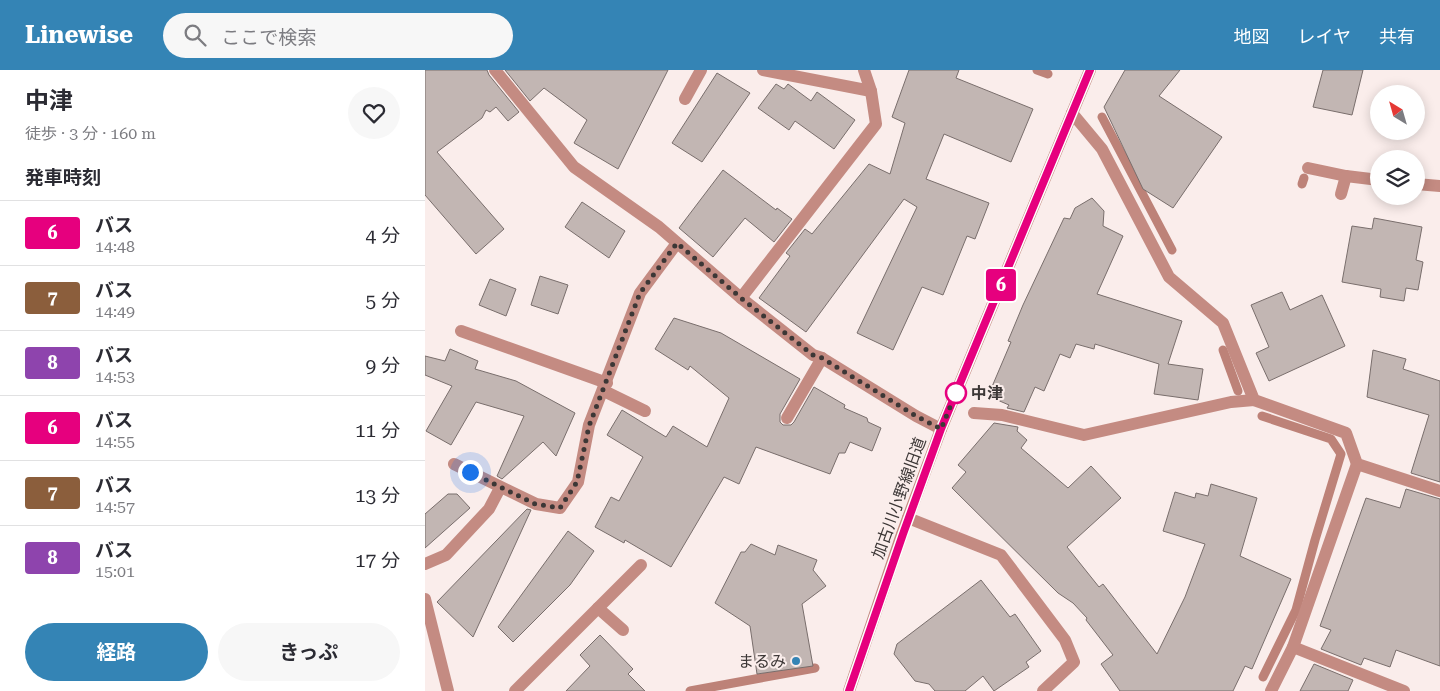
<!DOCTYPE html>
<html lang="ja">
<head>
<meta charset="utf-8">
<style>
	:root { --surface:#fff; --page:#f7f7f7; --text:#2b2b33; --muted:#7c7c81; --line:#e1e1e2; --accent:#3484b5 }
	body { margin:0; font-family:"Roboto Serif","Noto Sans JP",serif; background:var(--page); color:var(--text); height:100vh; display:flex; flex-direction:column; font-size:19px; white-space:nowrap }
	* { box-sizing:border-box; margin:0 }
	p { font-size:16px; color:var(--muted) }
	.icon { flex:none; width:28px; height:28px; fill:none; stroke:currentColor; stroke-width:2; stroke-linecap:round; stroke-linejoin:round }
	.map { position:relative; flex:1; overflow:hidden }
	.drawer { display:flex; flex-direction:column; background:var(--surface); width:425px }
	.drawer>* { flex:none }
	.badge { padding:0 10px; border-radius:4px; font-size:18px; line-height:32px }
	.needle { width:32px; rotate:323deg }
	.buttons { position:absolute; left:945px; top:15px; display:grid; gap:10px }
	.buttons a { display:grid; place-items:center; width:55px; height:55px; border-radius:50%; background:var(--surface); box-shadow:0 2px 12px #0003; font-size:25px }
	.you { position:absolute; width:25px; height:25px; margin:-12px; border:4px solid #fff; border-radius:50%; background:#1a73e8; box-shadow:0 0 0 8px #1a73e833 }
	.map>.badge { position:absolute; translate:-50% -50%; box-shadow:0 0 0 2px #fff }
	h2 { padding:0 25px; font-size:19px; line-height:45px }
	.round { display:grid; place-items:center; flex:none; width:52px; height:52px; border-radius:26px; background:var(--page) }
	.headline { display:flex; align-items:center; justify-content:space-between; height:85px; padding:0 25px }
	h1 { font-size:24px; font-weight:700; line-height:38px }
	.button { display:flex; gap:10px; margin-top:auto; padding:10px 25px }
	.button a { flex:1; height:58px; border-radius:30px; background:var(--accent); color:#fff; font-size:20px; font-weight:700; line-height:58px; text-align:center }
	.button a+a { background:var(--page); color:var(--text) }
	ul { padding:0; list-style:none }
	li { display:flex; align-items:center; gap:15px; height:65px; padding:0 25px; border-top:1px solid var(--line) }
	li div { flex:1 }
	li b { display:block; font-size:19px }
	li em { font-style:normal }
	li .badge { min-width:55px; font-weight:700; text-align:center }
	header { display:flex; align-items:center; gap:30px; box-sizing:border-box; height:70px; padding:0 25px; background:var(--accent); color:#fff }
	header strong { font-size:24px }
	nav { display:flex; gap:28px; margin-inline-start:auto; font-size:18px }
	.search { width:350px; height:45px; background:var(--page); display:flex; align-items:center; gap:12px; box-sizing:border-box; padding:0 18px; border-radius:28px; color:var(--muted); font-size:19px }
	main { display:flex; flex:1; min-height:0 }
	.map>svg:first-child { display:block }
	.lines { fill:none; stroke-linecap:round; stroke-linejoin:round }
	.stream { stroke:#bd8278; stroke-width:9 }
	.building { fill:#c2b6b3; stroke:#796e6c }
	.minor { stroke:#c48b82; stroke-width:12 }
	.line-casing { stroke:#fff; stroke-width:11 }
	.line { stroke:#e6007e; stroke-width:8 }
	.walk { stroke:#3c3736; stroke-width:5; stroke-dasharray:0 9 }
	.stop-dot { fill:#fff; stroke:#e6007e; stroke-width:2.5 }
	.poi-dot { fill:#3484b5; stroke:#faedeb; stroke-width:2 }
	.labels { text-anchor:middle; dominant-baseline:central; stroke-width:4; stroke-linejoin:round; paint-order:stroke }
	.stop-label { font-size:16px; font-weight:bold; fill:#3c3736; stroke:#faedeb; text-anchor:start }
	.street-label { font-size:16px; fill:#3c3736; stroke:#faedeb }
	.poi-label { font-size:16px; fill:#3c3736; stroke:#faedeb; text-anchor:end }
</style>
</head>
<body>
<header>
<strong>Linewise</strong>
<div class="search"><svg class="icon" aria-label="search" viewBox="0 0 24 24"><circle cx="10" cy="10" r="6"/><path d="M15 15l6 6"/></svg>ここで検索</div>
<nav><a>地図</a><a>レイヤ</a><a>共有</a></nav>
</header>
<main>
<section class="drawer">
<div class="headline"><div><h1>中津</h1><p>徒歩 · 3 分 · 160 m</p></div><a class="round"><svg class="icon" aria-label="heart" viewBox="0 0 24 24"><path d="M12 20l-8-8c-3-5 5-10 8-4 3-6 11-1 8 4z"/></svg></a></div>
<h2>発車時刻</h2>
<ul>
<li><span class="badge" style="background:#e6007e;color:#fff">6</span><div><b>バス</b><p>14:48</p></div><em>4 分</em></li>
<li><span class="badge" style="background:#8b5e3c;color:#fff">7</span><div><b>バス</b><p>14:49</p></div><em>5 分</em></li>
<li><span class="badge" style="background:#8e44ad;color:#fff">8</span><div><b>バス</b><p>14:53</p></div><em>9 分</em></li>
<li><span class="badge" style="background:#e6007e;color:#fff">6</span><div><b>バス</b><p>14:55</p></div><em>11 分</em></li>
<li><span class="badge" style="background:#8b5e3c;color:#fff">7</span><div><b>バス</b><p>14:57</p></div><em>13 分</em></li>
<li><span class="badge" style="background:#8e44ad;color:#fff">8</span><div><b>バス</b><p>15:01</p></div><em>17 分</em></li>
</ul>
<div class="button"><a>経路</a><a>きっぷ</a></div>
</section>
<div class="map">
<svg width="1015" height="621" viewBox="0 0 1015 621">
	<rect width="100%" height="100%" fill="#faedeb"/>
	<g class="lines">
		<!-- stream -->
		<g class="stream">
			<polyline points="612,0 623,4"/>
			<polyline points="677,47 747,180"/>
			<polyline points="877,114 879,108"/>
			<polyline points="798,280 813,321"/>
			<polyline points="837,346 906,369 916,384 890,470 871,540 838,607"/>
			<polyline points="265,621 390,598"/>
		</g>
	</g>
	<!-- building -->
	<g class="building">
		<polygon points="0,0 62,0 64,5 94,42 83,51 71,37 65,42 61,40 57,48 12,82 79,159 51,184 0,125"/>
		<polygon points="80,0 243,0 193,99 149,73 162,50 119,18 105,31"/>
		<polygon points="484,0 534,0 531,8 608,39 586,92 519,64 501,109 564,133 550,169 542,166 518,225 497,217 468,280 432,263 492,137 479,129 381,262 334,228 365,186 361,183 380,159 387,164 444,94 465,104 480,53 467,47"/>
		<polygon points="700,0 755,0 734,26 797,67 748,138 718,119 679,37"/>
		<polygon points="898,0 938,0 927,45 888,37"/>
		<polygon points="292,3 325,23 277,92 247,73"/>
		<polygon points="351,14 359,19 363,14 386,31 392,22 430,50 409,79 370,51 364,60 333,38"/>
		<polygon points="298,100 351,140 352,138 367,149 349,172 320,148 288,187 254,158"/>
		<polygon points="667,128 679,141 678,156 698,166 672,224 757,251 743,294 778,299 773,330 729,324 734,294 670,274 669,279 651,274 645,288 635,284 619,321 610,317 599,342 582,338 584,335 563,326 586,272 583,271 598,235 639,148 645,149 650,138"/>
		<polygon points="157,132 200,161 184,188 140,157"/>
		<polygon points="949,148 997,157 991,190 998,192 993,220 981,218 979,231 955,227 956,219 917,212 927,156 947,159"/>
		<polygon points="115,206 143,215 133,244 106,235"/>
		<polygon points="65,209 91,219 81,246 54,235"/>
		<polygon points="857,222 865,240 897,225 920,276 844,311 831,283 844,277 826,235"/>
		<polygon points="249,248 296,263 375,309 355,344 355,352 358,355 366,355 369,352 389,317 420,335 419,338 442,348 443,352 456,358 447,381 425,372 420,383 414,383 405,404 331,377 314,414 299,407 246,497 200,470 199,473 170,457 186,427 194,431 218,387 182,365 197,340 241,367 248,356 282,377 304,328 265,296 263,300 230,279"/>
		<polygon points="25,279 53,291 50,299 91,311 150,343 131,386 118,372 77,409 72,406 99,346 51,332 26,375 1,361 27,316 0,305 0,286 20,291"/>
		<polygon points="948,280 981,289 978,299 1015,311 1015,412 986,403 1004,345 942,327"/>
		<polygon points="569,353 593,357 592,361 602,370 596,378 643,418 666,396 696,428 642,477 674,517 678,514 732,584 760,527 780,474 738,461 750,422 770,428 771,423 783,426 786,414 832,428 815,486 866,509 827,599 820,596 808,621 695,621 676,594 688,585 661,550 662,548 648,533 633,523 527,418 541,402 533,395"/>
		<polygon points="981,419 1015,429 1015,596 971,580 965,597 939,588 936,595 896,579 906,560 895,556 941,428 975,438"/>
		<polygon points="23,424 32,424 45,438 0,478 0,444"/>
		<polygon points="102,439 106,440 48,567 12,532"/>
		<polygon points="143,461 169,481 145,515 88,572 73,557"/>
		<polygon points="326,474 350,485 353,475 392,490 388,500 401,516 377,534 388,596 332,604 325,556 290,533 316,482 320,482"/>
		<polygon points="556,510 585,547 590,544 616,581 601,592 604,597 569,621 558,606 540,621 510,621 504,614 490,611 469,584 472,574"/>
		<polygon points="175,565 208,599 203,604 220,621 141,621 165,596 155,585"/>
		<polygon points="889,594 928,610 923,621 875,621"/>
	</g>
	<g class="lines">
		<!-- minor -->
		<g class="minor">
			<polyline points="70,0 149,97 234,157 316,228 388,285 397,288 491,346 516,359"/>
			<polyline points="338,0 446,21"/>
			<polyline points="260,29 276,0"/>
			<polyline points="647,43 677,79 744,207 798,253 829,330 921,363 932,394 1015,421"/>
			<polyline points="883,98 921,106 954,110"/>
			<polyline points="991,114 1015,116"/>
			<polyline points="916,124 921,106"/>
			<polyline points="316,228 451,54 446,21 439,0"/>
			<polyline points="36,261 182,313"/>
			<polyline points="179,321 220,341"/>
			<polyline points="549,343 577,345 659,365 806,332 829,330"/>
			<polyline points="362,348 397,288"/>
			<polyline points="29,394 111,434 135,438 153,412 164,355 215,223 252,173"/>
			<polyline points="483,448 576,485 640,570 649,592 618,621"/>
			<polyline points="0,494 21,485 64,439 75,418"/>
			<polyline points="0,529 23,621"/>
			<polyline points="173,538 198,560"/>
			<polyline points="868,577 979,621"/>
			<polyline points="90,621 216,495"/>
			<polyline points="424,621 477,464 516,359 665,0"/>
			<polyline points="846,621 868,577 932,394"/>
		</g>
	</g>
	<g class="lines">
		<!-- line casing -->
		<g class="line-casing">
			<polyline id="line" points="424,621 478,464 516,359 665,0"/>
		</g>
		<!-- line -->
		<use href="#line" class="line"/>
		<!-- walk -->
		<polyline class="walk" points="45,402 110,434 135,438 152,412 164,356 215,223 252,173 316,228 388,285 397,288 491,346 516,359 531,323"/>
	</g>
	<!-- markers -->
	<circle class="stop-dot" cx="531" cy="323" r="10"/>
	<circle class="poi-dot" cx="371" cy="591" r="5"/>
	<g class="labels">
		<!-- stop labels -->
		<g class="stop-label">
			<text x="546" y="323">中津</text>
		</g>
		<!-- street labels -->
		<g class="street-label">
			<text transform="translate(474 428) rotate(-70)">加古川小野線旧道</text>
		</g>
		<!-- poi labels -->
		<g class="poi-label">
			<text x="361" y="591">まるみ</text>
		</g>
	</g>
</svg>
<div class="buttons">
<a><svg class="needle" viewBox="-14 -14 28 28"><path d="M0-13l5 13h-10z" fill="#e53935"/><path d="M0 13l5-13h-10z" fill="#7c7c81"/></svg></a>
<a><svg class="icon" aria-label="layers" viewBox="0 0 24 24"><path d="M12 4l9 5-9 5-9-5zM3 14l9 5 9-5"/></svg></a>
</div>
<div class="you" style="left:45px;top:402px"></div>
<b class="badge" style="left:576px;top:215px;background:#e6007e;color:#fff">6</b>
</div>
</main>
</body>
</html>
